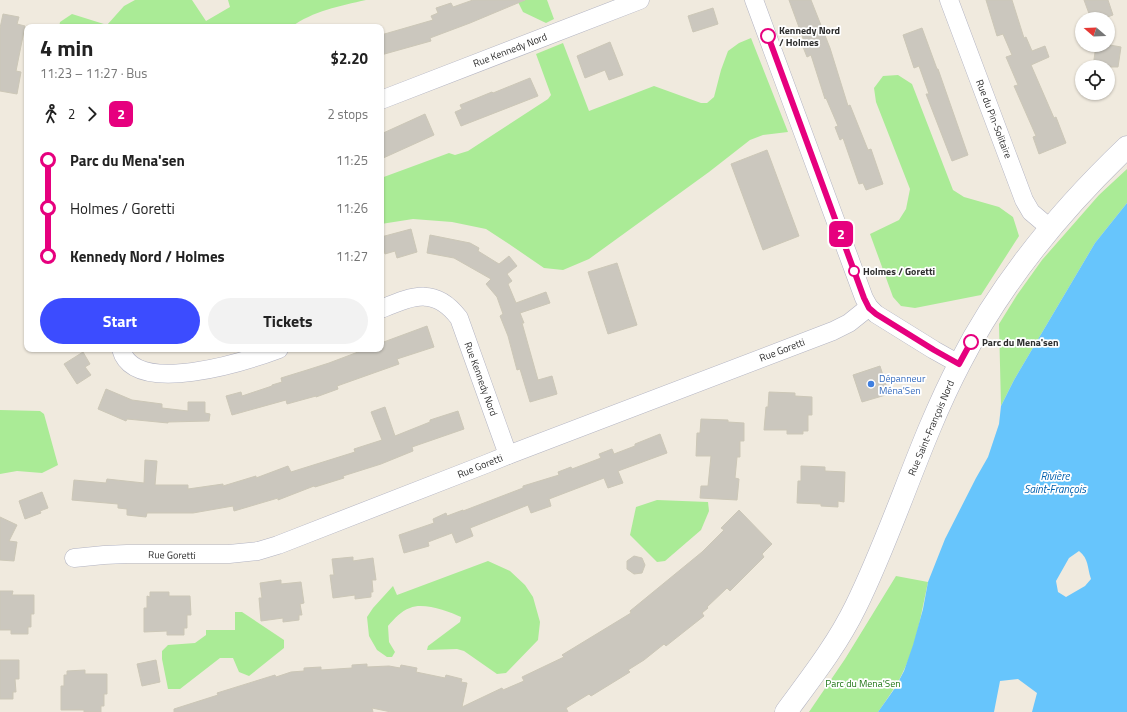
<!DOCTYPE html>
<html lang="en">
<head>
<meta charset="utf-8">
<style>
	:root { --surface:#fff; --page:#f2f2f2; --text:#222; --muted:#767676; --accent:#3c4cff }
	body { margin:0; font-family:"Titillium Web",sans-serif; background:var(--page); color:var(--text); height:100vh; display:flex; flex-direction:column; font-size:15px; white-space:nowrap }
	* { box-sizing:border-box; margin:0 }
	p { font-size:13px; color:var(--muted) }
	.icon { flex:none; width:22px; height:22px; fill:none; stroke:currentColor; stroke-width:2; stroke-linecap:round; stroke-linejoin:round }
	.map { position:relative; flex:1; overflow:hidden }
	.sheet { position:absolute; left:24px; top:24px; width:360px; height:328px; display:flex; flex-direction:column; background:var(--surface); border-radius:8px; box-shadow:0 1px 3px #0004 }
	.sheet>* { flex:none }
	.badge { padding:0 8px; border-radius:6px; font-size:14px; line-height:26px }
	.needle { width:26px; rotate:289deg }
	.tools { position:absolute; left:1075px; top:12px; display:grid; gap:8px }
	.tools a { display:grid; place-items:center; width:40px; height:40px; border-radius:50%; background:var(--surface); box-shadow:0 1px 3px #0004; font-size:20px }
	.map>.badge { position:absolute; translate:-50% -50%; box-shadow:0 0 0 2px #fff }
	.legs { display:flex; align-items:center; gap:6px; height:44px; padding:0 16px; font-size:13px }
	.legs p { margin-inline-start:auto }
	.headline { display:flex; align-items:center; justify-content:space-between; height:68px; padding:0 16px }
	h1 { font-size:22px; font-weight:700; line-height:30px }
	.button { display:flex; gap:8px; margin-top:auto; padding:8px 16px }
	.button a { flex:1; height:46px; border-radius:24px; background:var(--accent); color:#fff; font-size:16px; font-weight:700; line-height:46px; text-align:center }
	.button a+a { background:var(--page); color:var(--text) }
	ul { padding:0 16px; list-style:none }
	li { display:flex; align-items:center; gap:14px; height:48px; font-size:15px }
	li i { display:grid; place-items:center; width:6px; height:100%; margin:0 5px; background:currentColor }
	li i::after { content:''; width:10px; height:10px; margin:-5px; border:3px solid; border-radius:50%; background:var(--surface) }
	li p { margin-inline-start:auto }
	li:first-child i { background:linear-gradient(#0000 50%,currentColor 0) }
	li:last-child i { background:linear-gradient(currentColor 50%,#0000 0) }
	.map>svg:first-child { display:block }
	.green { fill:#aaeb96 }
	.water { fill:#67c5fc; fill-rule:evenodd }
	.building { fill:#cbc7be; stroke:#ccc7b7 }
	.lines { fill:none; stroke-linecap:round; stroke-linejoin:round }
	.minor-casing { stroke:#b2b3c2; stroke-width:19 }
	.tertiary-casing { stroke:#b2b3c2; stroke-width:23 }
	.minor { stroke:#fff; stroke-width:18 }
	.tertiary { stroke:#fff; stroke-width:22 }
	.line-1-casing { stroke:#fff; stroke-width:9 }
	.line-1 { stroke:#e6007e; stroke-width:6 }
	.stop-1-dot { fill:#fff; stroke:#e6007e; stroke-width:2 }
	.shop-dot { fill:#3f7fe0; stroke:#fff; stroke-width:1.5 }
	.labels { text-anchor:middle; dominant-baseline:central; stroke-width:3.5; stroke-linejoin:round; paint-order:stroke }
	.stop-label { font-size:10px; font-weight:bold; fill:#2d2d2d; stroke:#fff; text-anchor:start }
	.street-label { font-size:10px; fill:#2d2d2d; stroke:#fff }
	.shop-label { font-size:10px; fill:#366cbe; stroke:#fff; text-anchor:start }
	.park-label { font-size:10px; fill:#1d7413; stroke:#fff }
	.water-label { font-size:11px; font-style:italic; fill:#0060ae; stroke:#fff }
</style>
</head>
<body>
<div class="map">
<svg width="1127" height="712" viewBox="0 0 1127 712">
	<rect width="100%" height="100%" fill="#f0eade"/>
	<!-- green -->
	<g class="green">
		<path d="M135,0H192L206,21L230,7L228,0H366C340,6 313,11 291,27H59L60,22L72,14L107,25L124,6Z"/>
		<polygon points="517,0 547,0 554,19 546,23 523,12"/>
		<polygon points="751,38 788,132 763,135 750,140 709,172 589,259 563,270 544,268 509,244 486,229 452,222 413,219 381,224 381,178 449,153 455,155 468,151 548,99 551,95 536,54 563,43 589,111 654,86 701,103 707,103 714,97 721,70 728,51 739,43"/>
		<polygon points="898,75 912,84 953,190 964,197 999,207 1013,217 1019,236 981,295 915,308 901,306 893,297 870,234 899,220 906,209 910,189 876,102 874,88 883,76"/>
		<polygon points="1127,169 1127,203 1095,243 1014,380 1001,406 999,324 1017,295 1042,260 1099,195"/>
		<polygon points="0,410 40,411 44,414 58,465 42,473 17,471 0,474"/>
		<polygon points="657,500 708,502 709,511 701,530 665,561 657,562 630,535 636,507"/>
		<path d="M488,561L510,571L525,585L533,597L540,622L538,640L506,673L497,674L464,651L457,649L427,650L428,646L460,622L461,617C448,611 423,602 410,608C401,611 394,619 388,626L389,642L395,652L392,657H387L377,650L369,636L367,617L373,608L393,586L397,595Z"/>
		<path d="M896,576L928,582C922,610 916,647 903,672C896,687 887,699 878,712H809L845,659Z"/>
		<polygon points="235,612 242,612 284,640 284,648 249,676 239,672 233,658 220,658 180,689 168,689 162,659 162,651 168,645 195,643 206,635 206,630 235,630"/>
	</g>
	<!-- water -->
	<path class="water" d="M1127,203V712H1032L1037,693L1018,679L1000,681L994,712H878L895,688L904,671L913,645L923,609L928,582L945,539L976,478L988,457L999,424L1001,406L1014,380L1095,243ZM1079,551C1089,559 1087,567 1091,579L1085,586L1066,597L1058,592L1056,581L1069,558Z"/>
	<!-- building -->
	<g class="building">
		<polygon points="473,0 525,0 470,23 430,38 431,41 381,55 381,35 433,20 431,16 438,13 436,8 451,3 453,7"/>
		<polygon points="789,0 811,0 830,48 848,106 850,105 868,150 871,149 883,184 866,190 863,183 859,184 843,138 840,140 835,127 838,126 826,98 825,99 811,55 807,57 801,42 804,41"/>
		<polygon points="986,0 1012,0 1024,38 1026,37 1032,51 1045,46 1049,57 1031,65 1054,118 1056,117 1066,143 1039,154 1033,137 1036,136 1014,86 1018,85 1006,57 1012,55 1003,34 997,36"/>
		<polygon points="1084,0 1108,0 1113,15 1102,19 1091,19"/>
		<polygon points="713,8 718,24 693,32 688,16"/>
		<polygon points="3,14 19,17 17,24 25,26 16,71 21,72 17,94 0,91 0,28"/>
		<polygon points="922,28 937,69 938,69 968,155 952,161 926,94 929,94 919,66 914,68 903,35"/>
		<polygon points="610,42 623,75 609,80 605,70 585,78 577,56"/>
		<polygon points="1096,45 1110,45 1121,47 1118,67 1093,67"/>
		<polygon points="530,78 538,96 461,126 455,112 462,109 460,105 492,92 493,93"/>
		<polygon points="425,114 434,135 381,159 381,134"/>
		<polygon points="767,150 799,236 763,250 731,164"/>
		<polygon points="411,229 417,252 397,258 395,251 385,254 381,237"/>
		<polygon points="430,235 470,243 479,248 478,251 499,264 509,256 517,266 507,274 512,281 508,284 516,303 546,292 550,303 520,313 524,323 522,323 538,380 552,376 557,394 530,402 520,369 517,370 508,336 500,316 503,314 497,297 486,284 491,279 454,258 427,253"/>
		<polygon points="617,263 637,325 608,334 588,272"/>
		<polygon points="427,326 434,347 397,359 399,364 337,386 338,389 316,397 316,396 287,404 286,400 232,415 226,396 241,392 242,396 272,386 272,385 282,382 281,378 307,370 329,363 366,349 381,349 381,343"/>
		<polygon points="83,352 90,364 85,367 91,375 77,384 64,364"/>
		<polygon points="880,366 889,394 862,402 853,375"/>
		<polygon points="106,389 132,400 162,404 162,408 188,411 188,402 205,402 205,413 210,414 209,421 168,422 168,423 127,419 126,421 98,409"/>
		<polygon points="769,392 795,393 795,396 812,397 812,415 808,415 808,431 803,431 803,434 787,434 787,430 764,430 766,407 768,407"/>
		<polygon points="385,407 395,436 430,422 430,420 458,411 464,429 412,447 413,451 381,464 343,476 344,478 315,487 314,486 278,500 278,498 234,511 233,506 193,513 147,513 146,517 127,515 127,509 118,508 118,504 72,500 74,480 106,483 107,479 144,483 145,460 157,461 155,485 188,485 188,489 223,484 223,486 256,476 256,478 288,466 291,472 355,452 354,449 382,440 371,412"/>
		<polygon points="701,419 728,420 728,422 744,423 744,441 740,441 740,457 737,457 735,478 739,479 737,500 700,498 701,486 708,486 711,456 696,456 697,433 700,433"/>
		<polygon points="660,434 667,453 618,471 623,483 608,488 604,478 549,499 551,506 531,513 528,505 470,528 473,536 456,543 452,533 428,542 429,546 404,553 399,535 434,523 433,519 446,513 447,516 463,510 463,511 523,488 523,486 559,475 558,472 571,467 572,469 601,458 599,454 612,449 614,454 635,446 635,444"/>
		<polygon points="801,466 825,467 825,471 845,472 844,502 838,501 838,507 821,506 821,504 797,503 798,481 801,481"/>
		<polygon points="42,492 48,508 40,511 41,513 25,519 19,501"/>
		<polygon points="739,510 772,544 762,554 764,557 730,591 727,588 707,607 708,608 702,613 704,616 666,646 664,644 644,660 628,670 630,672 591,696 589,694 566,708 568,712 391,712 372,708 373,712 174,712 174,709 218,695 217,693 275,675 276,677 291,672 304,671 304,668 321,667 321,670 352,668 352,665 367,664 367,667 389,666 400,668 401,665 417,668 416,672 445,678 446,675 462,679 461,682 467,683 462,707 502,688 503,690 524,681 522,677 564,657 562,655 631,613 630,611 702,552 724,530 721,528"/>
		<polygon points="0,517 17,525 9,541 17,542 14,561 0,560"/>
		<polygon points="634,556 642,558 645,565 642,573 634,574 627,569 627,561"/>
		<polygon points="353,557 353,561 373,558 376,580 372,580 373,592 371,592 371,597 355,599 355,595 333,598 330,575 334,575 332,559"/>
		<polygon points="281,580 281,584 301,582 304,603 300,604 302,615 299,615 299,620 283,622 283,618 261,621 259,598 262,598 260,583"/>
		<polygon points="0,591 13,591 12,595 34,595 34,614 31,614 31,627 28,627 28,634 11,634 11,630 0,630"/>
		<polygon points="150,592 169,592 169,596 190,596 191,615 187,615 187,628 184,628 184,635 167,635 167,631 144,632 144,608 147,608 147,596 150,597"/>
		<polygon points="0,660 19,660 19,679 15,679 16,692 13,692 13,699 0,699"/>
		<polygon points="156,660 160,682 142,686 137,664"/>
		<polygon points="85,670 85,674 107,674 107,694 104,694 104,706 101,706 101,712 84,712 84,710 61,710 61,686 64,686 64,675 67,675 67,671"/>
	</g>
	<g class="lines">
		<!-- minor casing -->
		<g class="minor-casing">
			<g id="minor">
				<polyline points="754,0 864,298 869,307 876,314 934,350 959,364"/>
				<polyline points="949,0 1024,200 1031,212 1051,229"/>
				<polyline points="381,100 640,0"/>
				<path d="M381,309C413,296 435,286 459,318L508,455"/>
				<path d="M121,349C134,398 247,361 279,349"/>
				<polyline points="74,558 104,555 127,554 229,554 258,551 278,545 486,464 508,455 833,331 849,323 869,307"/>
			</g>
		</g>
		<!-- tertiary casing -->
		<g class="tertiary-casing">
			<path id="tertiary" d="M786,712C811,678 837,645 856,606C895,527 919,441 960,363C1001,283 1062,209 1127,147"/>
		</g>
		<!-- minor -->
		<use href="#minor" class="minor"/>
		<!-- tertiary -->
		<use href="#tertiary" class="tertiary"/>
	</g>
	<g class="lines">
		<!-- line-1 casing -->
		<g class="line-1-casing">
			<polyline id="line-1" points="768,36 864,298 869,308 876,314 934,350 959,364 971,342"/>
		</g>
		<!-- line-1 -->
		<use href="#line-1" class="line-1"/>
	</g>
	<!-- markers -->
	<g class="stop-1-dot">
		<circle cx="768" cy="36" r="7"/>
		<circle cx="854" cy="271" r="5"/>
		<circle cx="971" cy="342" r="7"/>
	</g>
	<circle class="shop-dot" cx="871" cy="384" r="4"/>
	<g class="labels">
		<!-- stop labels -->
		<g class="stop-label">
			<text x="779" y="30">Kennedy Nord<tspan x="779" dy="12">/ Holmes</tspan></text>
			<text x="863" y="271">Holmes / Goretti</text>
			<text x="982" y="342">Parc du Mena'sen</text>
		</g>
		<!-- street labels -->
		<g class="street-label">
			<text transform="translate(510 50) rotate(-21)">Rue Kennedy Nord</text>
			<text transform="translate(994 119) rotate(69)">Rue du Pin-Solitaire</text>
			<text transform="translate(782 350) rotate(-21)">Rue Goretti</text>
			<text transform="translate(481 379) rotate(70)">Rue Kennedy Nord</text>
			<text transform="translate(931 428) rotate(-67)">Rue Saint-François Nord</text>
			<text transform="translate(480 466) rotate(-22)">Rue Goretti</text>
			<text transform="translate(172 555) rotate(1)">Rue Goretti</text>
		</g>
		<!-- shop labels -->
		<g class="shop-label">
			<text x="879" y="378">Dépanneur<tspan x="879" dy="12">Ména'Sen</tspan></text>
		</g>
		<!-- park labels -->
		<g class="park-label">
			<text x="863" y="683">Parc du Mena'Sen</text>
		</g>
		<!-- water labels -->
		<g class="water-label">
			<text x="1055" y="476">Rivière<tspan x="1055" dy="13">Saint-François</tspan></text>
		</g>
	</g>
</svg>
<div class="tools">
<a><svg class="needle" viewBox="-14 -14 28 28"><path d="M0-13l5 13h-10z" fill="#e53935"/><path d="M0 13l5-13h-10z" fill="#767676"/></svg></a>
<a><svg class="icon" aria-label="locate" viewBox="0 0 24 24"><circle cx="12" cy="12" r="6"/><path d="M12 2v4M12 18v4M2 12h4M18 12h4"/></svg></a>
</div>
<b class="badge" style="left:841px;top:234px;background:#e6007e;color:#fff">2</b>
<section class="sheet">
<div class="headline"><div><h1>4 min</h1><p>11:23 – 11:27 · Bus</p></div><b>$2.20</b></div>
<div class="legs"><svg class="icon" aria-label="walk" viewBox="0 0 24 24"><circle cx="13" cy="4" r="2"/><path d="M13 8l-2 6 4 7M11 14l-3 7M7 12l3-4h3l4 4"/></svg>2<svg class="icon" aria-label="forward" viewBox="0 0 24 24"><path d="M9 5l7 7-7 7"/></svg><b class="badge" style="background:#e6007e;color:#fff">2</b><p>2 stops</p></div>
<ul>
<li><i style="color:#e6007e"></i><b>Parc du Mena'sen</b><p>11:25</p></li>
<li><i style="color:#e6007e"></i><span>Holmes / Goretti</span><p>11:26</p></li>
<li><i style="color:#e6007e"></i><b>Kennedy Nord / Holmes</b><p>11:27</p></li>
</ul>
<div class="button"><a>Start</a><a>Tickets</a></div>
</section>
</div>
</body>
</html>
